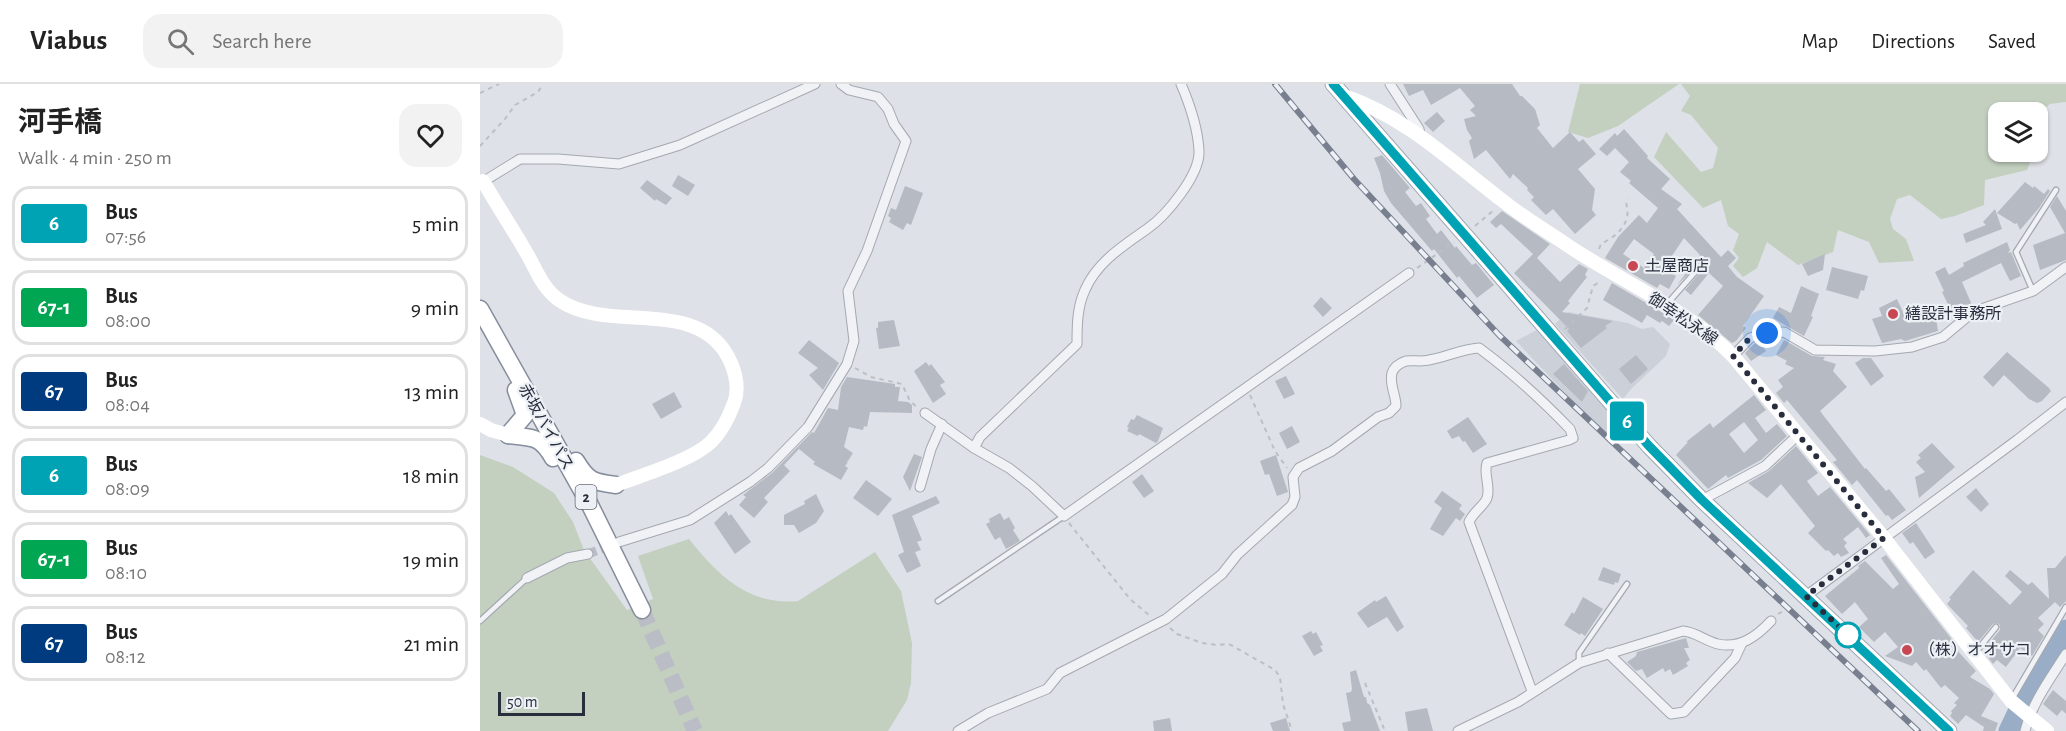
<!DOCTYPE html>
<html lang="en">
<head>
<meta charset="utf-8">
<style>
	:root { --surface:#fff; --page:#f2f2f2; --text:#222; --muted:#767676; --line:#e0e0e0 }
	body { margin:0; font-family:"Alegreya Sans","Noto Sans JP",sans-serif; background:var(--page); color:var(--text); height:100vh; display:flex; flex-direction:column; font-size:22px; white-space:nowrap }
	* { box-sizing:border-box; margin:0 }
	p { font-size:20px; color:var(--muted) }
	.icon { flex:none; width:33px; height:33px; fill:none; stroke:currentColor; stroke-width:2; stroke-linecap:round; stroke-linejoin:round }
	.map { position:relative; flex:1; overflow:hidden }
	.details { display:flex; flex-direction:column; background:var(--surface); width:480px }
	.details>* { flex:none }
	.badge { padding:0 12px; border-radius:4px; font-size:21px; line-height:39px }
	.tools { position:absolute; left:1508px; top:18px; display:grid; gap:12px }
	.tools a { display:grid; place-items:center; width:60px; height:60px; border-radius:12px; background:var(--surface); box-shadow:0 2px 4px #0004; font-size:30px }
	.scale { position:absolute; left:18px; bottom:15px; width:87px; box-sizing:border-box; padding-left:6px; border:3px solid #282e3d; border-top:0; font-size:16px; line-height:21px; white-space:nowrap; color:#282e3d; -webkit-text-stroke:4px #edf0f5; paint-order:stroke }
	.you { position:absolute; width:30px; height:30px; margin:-15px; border:4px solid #fff; border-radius:50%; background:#1a73e8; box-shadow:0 0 0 9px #1a73e833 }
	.map>.badge { position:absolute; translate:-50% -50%; box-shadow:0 0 0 3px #fff }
	.round { display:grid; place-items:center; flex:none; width:63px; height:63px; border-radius:18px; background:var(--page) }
	.summary { display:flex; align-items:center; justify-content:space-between; height:102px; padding:0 18px }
	h1 { font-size:28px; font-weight:700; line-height:45px }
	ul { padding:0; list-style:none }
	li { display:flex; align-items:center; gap:18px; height:75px; margin:0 12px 9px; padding:0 6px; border:3px solid var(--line); border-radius:18px }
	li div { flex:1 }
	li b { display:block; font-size:22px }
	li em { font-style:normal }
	li .badge { min-width:66px; font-weight:700; text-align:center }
	header { display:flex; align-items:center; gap:36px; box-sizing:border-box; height:84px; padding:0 30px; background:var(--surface); border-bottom:2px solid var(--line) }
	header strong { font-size:28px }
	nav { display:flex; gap:33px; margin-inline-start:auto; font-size:21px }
	.search { width:420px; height:54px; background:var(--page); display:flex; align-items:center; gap:15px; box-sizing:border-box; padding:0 21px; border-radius:18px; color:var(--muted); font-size:22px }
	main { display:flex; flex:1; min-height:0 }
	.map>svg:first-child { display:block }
	.built { fill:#ccd0d9 }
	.green { fill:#c3d0bf }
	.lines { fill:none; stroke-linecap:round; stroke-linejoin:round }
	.river { stroke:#9aadc6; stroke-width:21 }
	.building { fill:#b6bac3; fill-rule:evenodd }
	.street-tunnel { stroke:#babdc5; stroke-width:9; stroke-dasharray:9 4.5; stroke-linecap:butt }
	.highway-tunnel { stroke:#babdc5; stroke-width:16; stroke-dasharray:16 8; stroke-linecap:butt }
	.lane-casing { stroke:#a4a8b1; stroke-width:7 }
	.street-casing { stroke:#a4a8b1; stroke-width:11 }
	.primary-casing { stroke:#9ea5b2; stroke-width:17 }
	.highway-casing { stroke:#868e9d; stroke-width:19 }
	.path { stroke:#bcbfc5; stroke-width:2; stroke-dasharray:4.5 4.5; stroke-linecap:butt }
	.lane { stroke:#f0f2f5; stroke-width:4.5 }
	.street { stroke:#f0f2f5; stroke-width:9 }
	.secondary { stroke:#fff; stroke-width:14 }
	.primary { stroke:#fff; stroke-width:15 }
	.highway { stroke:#fff; stroke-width:16 }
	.rail-casing { stroke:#788090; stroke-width:6 }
	.rail { stroke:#edf0f5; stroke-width:4; stroke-dasharray:11; stroke-linecap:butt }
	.line-casing { stroke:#fff; stroke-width:14 }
	.line { stroke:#00a3b4; stroke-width:9 }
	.walk { stroke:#282e3d; stroke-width:6; stroke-dasharray:0 10.8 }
	.poi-dot { fill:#c74853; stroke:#edf0f5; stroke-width:2 }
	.stop-dot { fill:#fff; stroke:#00a3b4; stroke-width:3 }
	.labels { text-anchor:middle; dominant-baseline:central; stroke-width:4.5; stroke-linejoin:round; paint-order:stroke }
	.shield { fill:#edf0f5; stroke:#636874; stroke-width:1.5 }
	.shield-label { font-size:15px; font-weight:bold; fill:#282e3d }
	.poi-label { font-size:16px; fill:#282e3d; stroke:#edf0f5; text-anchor:start }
	.street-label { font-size:16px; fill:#282e3d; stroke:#edf0f5 }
</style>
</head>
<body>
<header>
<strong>Viabus</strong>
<div class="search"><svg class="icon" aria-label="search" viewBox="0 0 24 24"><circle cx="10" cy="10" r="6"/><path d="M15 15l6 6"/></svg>Search here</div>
<nav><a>Map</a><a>Directions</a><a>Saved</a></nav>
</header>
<main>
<section class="details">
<div class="summary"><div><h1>河手橋</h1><p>Walk · 4 min · 250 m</p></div><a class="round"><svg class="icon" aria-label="heart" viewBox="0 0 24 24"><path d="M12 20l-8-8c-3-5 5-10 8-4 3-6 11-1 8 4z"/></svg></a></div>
<ul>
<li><span class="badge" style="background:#00a3b4;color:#fff">6</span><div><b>Bus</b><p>07:56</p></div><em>5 min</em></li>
<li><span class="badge" style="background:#00a651;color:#fff">67-1</span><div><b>Bus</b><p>08:00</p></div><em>9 min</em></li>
<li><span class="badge" style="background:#003b80;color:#fff">67</span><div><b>Bus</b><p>08:04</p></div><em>13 min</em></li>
<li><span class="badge" style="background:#00a3b4;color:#fff">6</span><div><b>Bus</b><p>08:09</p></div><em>18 min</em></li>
<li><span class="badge" style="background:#00a651;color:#fff">67-1</span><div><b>Bus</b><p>08:10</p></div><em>19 min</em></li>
<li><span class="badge" style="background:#003b80;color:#fff">67</span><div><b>Bus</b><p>08:12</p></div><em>21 min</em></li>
</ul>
</section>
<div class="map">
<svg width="1586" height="647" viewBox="0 0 1586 647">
	<rect width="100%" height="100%" fill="#dee1e7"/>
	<!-- built -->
	<g class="built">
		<polygon points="1088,228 1148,239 1162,245 1173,243 1190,260 1186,272 1151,305 1143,315 1075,240"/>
		<polygon points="1057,246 1140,341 1128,354 1036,257"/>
	</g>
	<!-- green -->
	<g class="green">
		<polygon points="1100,0 1199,0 1138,42 1108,54 1088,48"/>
		<polygon points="1201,0 1586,0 1586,18 1570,20 1557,32 1557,28 1518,28 1518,68 1543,68 1550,79 1547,86 1505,96 1504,121 1475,132 1461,135 1430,111 1417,115 1410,135 1413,145 1426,155 1434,177 1399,179 1389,158 1358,146 1353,168 1318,181 1287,158 1277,184 1263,193 1253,182 1259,174 1253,166 1259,150 1248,142 1241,116 1223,124 1174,73 1186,48 1221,88 1233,84 1238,64 1211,31 1201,27 1210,12"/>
		<path d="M0,371L33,383L74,409L93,438L104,466L147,526L173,515L158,472L209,455C237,490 268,522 318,517L395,468L421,507L432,559L431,599L427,616L408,647H0Z"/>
	</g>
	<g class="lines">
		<!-- river -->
		<polyline class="river" points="1529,647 1551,601 1586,546"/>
	</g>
	<!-- building -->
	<g class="building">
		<polygon points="923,0 1032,0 1040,12 1042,12 1055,25 1060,41 1057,44 1073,64 1090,48 1099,58 1103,55 1116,70 1098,85 1115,105 1112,126 1116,131 1095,150 1073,125 1066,131 1051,116 1054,113 1047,106 1048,104 1033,90 1030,95 1006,66 994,75 989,57 992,54 987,46 984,35 996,32 990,26 995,22 980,4 951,21 943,6 929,12"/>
		<polygon points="957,28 965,37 953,48 944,39"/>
		<path d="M1144,45L1168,72L1167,74L1190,95L1181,105L1202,120L1197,125L1241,173L1248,166L1256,174L1248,182L1257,193L1284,212L1263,242L1266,244L1256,257L1252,259L1218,231L1243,202L1229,189L1211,211L1205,206L1221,187L1220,183L1217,182L1197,201L1220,171L1204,154L1183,185L1196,192L1189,205L1180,200L1177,204L1125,174L1138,153L1159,131L1167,139L1178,124L1149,99L1151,97L1140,88L1149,78L1135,64L1127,72L1119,65L1135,49L1137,52ZM1154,155L1174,170L1164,184L1143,170Z"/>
		<polygon points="902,71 930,104 925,108 936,122 941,119 950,132 946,135 957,150 961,146 975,164 976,162 992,181 996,179 1014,201 997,214 979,192 977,194 954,165 952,167 911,119 904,107 900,89 894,74"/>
		<polygon points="198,91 215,101 208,112 192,102"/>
		<polygon points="167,96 192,114 186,121 176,115 175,117 160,104"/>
		<polygon points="1545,98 1553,104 1554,102 1564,110 1568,105 1570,107 1559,124 1540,146 1537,139 1535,140 1517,129"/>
		<polygon points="425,102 443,109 431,141 427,139 423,146 409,138 411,134 408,132 411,124 416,126"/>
		<polygon points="1577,112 1586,127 1586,176 1560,186 1553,161 1585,149 1570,123"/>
		<polygon points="1515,125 1522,145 1486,159 1483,150 1506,141 1503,138"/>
		<polygon points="1022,127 1070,160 1057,174 1080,198 1099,180 1108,185 1105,191 1107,193 1088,217 1090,219 1082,228 1133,237 1125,242 1127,244 1101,264 1087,247 1089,245 1034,189 1053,170 1021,140 1016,144 1010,138"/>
		<polygon points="1527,158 1530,166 1528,169 1531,168 1541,192 1530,197 1521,179 1482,198 1492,221 1474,233 1462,208 1464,207 1455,188 1465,183 1469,191 1484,182 1483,179"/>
		<polygon points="1345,170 1343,186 1328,192 1322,180"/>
		<polygon points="1352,183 1388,192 1384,207 1381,206 1378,215 1346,206"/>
		<polygon points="1132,199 1168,220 1194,236 1189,242 1182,237 1180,239 1167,231 1162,239 1123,216"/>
		<polygon points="1321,202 1339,210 1331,232 1333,233 1324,252 1293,234 1299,223 1311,229"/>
		<polygon points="841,213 852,224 843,233 833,222"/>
		<polygon points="1417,215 1428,239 1456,234 1458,247 1425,257 1421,255 1402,259 1392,235 1402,232 1399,224"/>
		<polygon points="414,236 420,262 399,265 396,244 398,244 398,238"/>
		<polygon points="329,256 359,279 343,306 329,291 338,284 318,269"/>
		<polygon points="1304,256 1332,272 1345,273 1343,276 1356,280 1353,287 1367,303 1340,327 1385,385 1386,384 1406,407 1409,405 1426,426 1412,436 1408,431 1406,432 1377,396 1372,401 1353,378 1357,376 1307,316 1304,319 1296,309 1303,303 1298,296 1314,284 1305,280 1307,277 1296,271"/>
		<polygon points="1279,258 1286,267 1271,277 1265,269 1274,260"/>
		<polygon points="1527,268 1569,304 1571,307 1562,317 1557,319 1549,315 1524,291 1513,303 1503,293"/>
		<polygon points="1156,271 1168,285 1151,300 1139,285"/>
		<polygon points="1383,274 1391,274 1404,292 1391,302 1375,279"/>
		<polygon points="446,278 449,282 451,280 465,298 460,301 466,310 453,319 434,287"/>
		<polygon points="1084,280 1108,307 1102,318 1073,290"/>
		<polygon points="806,292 815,310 804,315 795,297"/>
		<polygon points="367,293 415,300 415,303 420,303 418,317 428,318 432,321 432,329 390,328 387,343 384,342 383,346 369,343 364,363 373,369 368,377 366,377 368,378 365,382 368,384 361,396 333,380 335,378 319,365 304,381 310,387 284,414 288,418 274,434 259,421 266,413 263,411 292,389 332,348 334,349 348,324 358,326 361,303"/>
		<polygon points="194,308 202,323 181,335 172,320"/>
		<path d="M1274,311L1286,326L1275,334L1286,349L1297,340L1307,352L1281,376L1248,394L1246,391L1228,405L1196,371L1208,358H1206L1230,339L1233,344ZM1264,338L1278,356L1264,369L1249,350Z"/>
		<polygon points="657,331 683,344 678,357 676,359 659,350 658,352 647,347 649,344 647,343 651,335 654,336"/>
		<polygon points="988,333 1007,360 993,369 985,357 983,358 979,352 972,355 967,347"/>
		<polygon points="812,342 820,358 807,365 799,349"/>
		<polygon points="1452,359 1475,383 1439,414 1435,393 1445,388 1436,378 1441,374 1438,371"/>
		<polygon points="1316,362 1338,389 1327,397 1338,412 1350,403 1390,451 1386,454 1378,443 1363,455 1367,459 1364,462 1369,469 1361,473 1358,469 1354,472 1348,466 1346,467 1328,449 1335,442 1301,400 1287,414 1268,399 1289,387"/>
		<polygon points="434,370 442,373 430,407 423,393"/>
		<polygon points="796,371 808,408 797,412 789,390 785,391 780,377"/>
		<polygon points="662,390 674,407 664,414 652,398"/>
		<polygon points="386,396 412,415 398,432 373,414"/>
		<polygon points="1496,404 1509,420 1501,428 1486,413"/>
		<polygon points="962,407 982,421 979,425 985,430 980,437 976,434 963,452 950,445 962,424 954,418"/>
		<polygon points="336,410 344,427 336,439 319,449 314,441 304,441 304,431 325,420 324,417"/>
		<polygon points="456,412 460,419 432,432 442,456 437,458 441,466 435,468 441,482 427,489 418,471 424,468 412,431"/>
		<polygon points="246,427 249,432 251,430 271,458 255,470 234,439"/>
		<polygon points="520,429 524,436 529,433 535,444 533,446 540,457 526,465 520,453 515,456 506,440 510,438 509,435"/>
		<polygon points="1436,439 1455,468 1445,475 1433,458 1430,460 1422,449"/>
		<polygon points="1406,471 1477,562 1475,564 1496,587 1490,593 1510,605 1514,610 1501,632 1518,639 1515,647 1503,647 1504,643 1486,631 1478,640 1470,632 1472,629 1471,627 1477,621 1474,619 1479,614 1465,601 1461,604 1446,585 1444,587 1436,578 1432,582 1405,572 1418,563 1405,548 1394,558 1379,543 1388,535 1375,518 1362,530 1345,512 1379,484 1378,482 1385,477 1413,505 1419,500 1401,474"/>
		<polygon points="1586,471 1586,517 1580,523 1575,518 1558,534 1564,540 1558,546 1564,552 1552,572 1540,564 1526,583 1517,576 1513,580 1505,569 1508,567 1505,564 1520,546 1520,541 1517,539 1513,540 1498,558 1486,544 1488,542 1467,520 1471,515 1469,514 1493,486 1530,521 1542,508 1525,492 1530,486 1548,501 1552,498 1569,515 1567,484 1575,484"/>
		<polygon points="1123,483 1141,490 1138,499 1135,498 1134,501 1118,496"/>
		<polygon points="906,512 924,543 917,548 907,533 888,544 877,529 895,516 896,518"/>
		<polygon points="1103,513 1123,525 1105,552 1101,549 1100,551 1084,541 1092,528 1094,530"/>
		<polygon points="831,547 833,550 836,548 843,561 840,562 843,567 834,572 822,552"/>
		<polygon points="1206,554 1209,564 1204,564 1210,576 1206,579 1208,582 1193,591 1190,585 1185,588 1183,584 1167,594 1162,585 1156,587 1147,578 1156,572 1157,568"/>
		<polygon points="876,586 884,613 886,613 887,619 890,621 900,647 864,647 862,639 871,637 866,609 871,608 872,605 870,588"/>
		<polygon points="1573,606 1586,617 1586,630 1582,626 1577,632 1563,620"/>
		<polygon points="947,624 953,647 928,647 925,628"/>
		<polygon points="690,634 692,647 674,647 673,637"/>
		<polygon points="806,634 810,647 793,647 790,639"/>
	</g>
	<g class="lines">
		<!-- street-tunnel -->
		<polyline class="street-tunnel" points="108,470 134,460"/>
		<!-- highway-tunnel -->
		<polyline class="highway-tunnel" points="162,526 215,647"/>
		<!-- lane casing -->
		<g class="lane-casing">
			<g id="lane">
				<polyline points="1553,207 1536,168 1576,106"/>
				<polyline points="1187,220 1217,186"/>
				<polyline points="458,517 584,432"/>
				<polyline points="0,537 47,494"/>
				<polyline points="1495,569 1516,543"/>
				<polyline points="1099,578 1099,569 1147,500"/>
				<polyline points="1532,615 1586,523"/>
			</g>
		</g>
		<!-- street casing -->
		<g class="street-casing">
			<g id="street">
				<polyline points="910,0 939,45 940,51"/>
				<polyline points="1,99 40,75 78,75 139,80 200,61 335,0"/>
				<polyline points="1253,272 1270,254 1287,249 1304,248 1335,266 1395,267 1432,263 1463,253 1493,228 1553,207 1586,183"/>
				<polyline points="445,329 494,364 529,384 552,402 584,432 929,189"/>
				<path d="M494,364L500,353L597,260C597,242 597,223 605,206C617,178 643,162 667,145C686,132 720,91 719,67C718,44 710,21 701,0"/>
				<polyline points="440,403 451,365 462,340"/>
				<polyline points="1222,416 1285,382 1318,351"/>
				<polyline points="139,458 210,436 270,398 288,384 328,343 367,280 374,257 368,207 387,167 426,57 414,40 408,25 398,13 369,6 361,0"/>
				<polyline points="47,494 87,474 108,470"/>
				<polyline points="1326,512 1537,356 1586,318"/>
				<polyline points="1128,569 1191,630 1204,628 1255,574 1262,559"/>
				<path d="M478,647L508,629L567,605L580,589L686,535L742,490L757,471L812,421L815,413L813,393L819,384L852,367L898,333L909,329L916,322C916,311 909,300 912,289C914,283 920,279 926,277C933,276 942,278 949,276C966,273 982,265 999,264C1033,289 1062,316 1090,345L1093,354L1089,356L1007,379C1003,390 1011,402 1007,414C1005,421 993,428 989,438L1052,607"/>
				<path d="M978,647L1038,618L1099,579L1203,547C1216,548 1225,557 1238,560C1260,565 1277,552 1291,537"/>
				<path d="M1545,647C1552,619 1570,595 1586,570"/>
			</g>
		</g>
		<!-- primary casing -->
		<g class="primary-casing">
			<polyline id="primary" points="853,0 1169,362 1222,416 1469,647"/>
		</g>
		<!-- highway casing -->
		<g class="highway-casing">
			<g id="highway">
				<polyline points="0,225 109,419 162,526"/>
				<path d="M28,351C52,354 60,351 73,374"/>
				<polyline points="28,351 45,331 36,306"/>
				<path d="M96,377C108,397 113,398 136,401"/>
			</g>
		</g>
		<!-- path -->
		<g class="path">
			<polyline points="0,9 19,0"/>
			<polyline points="0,62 25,35 35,21 58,8 63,0"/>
			<polyline points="995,142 1014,126"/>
			<path d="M1119,165L1121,160C1132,154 1144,147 1147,133C1149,127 1145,121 1147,114"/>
			<polyline points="937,184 974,158"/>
			<polyline points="1085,245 1107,224 1113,202 1121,197"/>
			<polyline points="375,284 391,293 422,300 430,317 437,323"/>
			<polyline points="770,311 795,367 807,384"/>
			<polyline points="589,439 650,515 670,532"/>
			<polyline points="1298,530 1314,521"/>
			<polyline points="690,544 697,550 722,559 737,561 749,560 795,586 800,593 803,620 812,647"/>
			<polyline points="885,599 905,647"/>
		</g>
		<!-- lane -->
		<use href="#lane" class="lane"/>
		<!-- street -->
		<use href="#street" class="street"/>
		<!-- secondary -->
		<g class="secondary">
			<path d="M864,12C926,33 972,78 1023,117C1043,133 1065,146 1087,161C1142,198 1206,224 1253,272L1404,454L1531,617L1567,647"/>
			<path d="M3,97C17,121 32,144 46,168C56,185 62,204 79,216C129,251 222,210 251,279C256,291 259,306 254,319C249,333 242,347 231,358C211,377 162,391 136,401"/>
			<polyline points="0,340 11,346 28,351"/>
		</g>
		<!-- primary -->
		<use href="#primary" class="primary"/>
		<!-- highway -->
		<use href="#highway" class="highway"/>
		<!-- rail casing -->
		<g class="rail-casing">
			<polyline id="rail" points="795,0 874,95 1019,251 1438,647"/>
		</g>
		<!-- rail -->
		<use href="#rail" class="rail"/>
	</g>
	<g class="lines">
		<!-- line casing -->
		<g class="line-casing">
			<polyline id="line" points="853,0 1169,362 1222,416 1469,647"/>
		</g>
		<!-- line -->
		<use href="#line" class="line"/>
		<!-- walk -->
		<polyline class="walk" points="1287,249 1270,254 1253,272 1404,454 1326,512 1368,551"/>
	</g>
	<!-- markers -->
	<g class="poi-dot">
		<circle cx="1153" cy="182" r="6"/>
		<circle cx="1413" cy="230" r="6"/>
		<circle cx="1427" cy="566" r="6"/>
	</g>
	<circle class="stop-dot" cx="1368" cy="551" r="12"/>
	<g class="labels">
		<!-- shield labels -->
		<rect class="shield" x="95.5" y="401" width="21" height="24" rx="4.5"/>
		<g class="shield-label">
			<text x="106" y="413">2</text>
		</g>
		<!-- poi labels -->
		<g class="poi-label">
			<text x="1165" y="182">土屋商店</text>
			<text x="1425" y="230">繕設計事務所</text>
			<text x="1439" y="566">（株）オオサコ</text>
		</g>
		<!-- street labels -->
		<g class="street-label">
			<text transform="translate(1203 235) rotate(34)">御幸松永線</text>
			<text transform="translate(66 343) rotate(61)">赤坂バイパス</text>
		</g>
	</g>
</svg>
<div class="tools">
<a><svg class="icon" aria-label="layers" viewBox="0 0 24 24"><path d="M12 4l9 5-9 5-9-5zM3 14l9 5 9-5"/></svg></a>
</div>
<div class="scale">50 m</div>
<div class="you" style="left:1287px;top:249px"></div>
<b class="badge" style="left:1147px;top:337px;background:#00a3b4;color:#fff">6</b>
</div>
</main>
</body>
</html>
